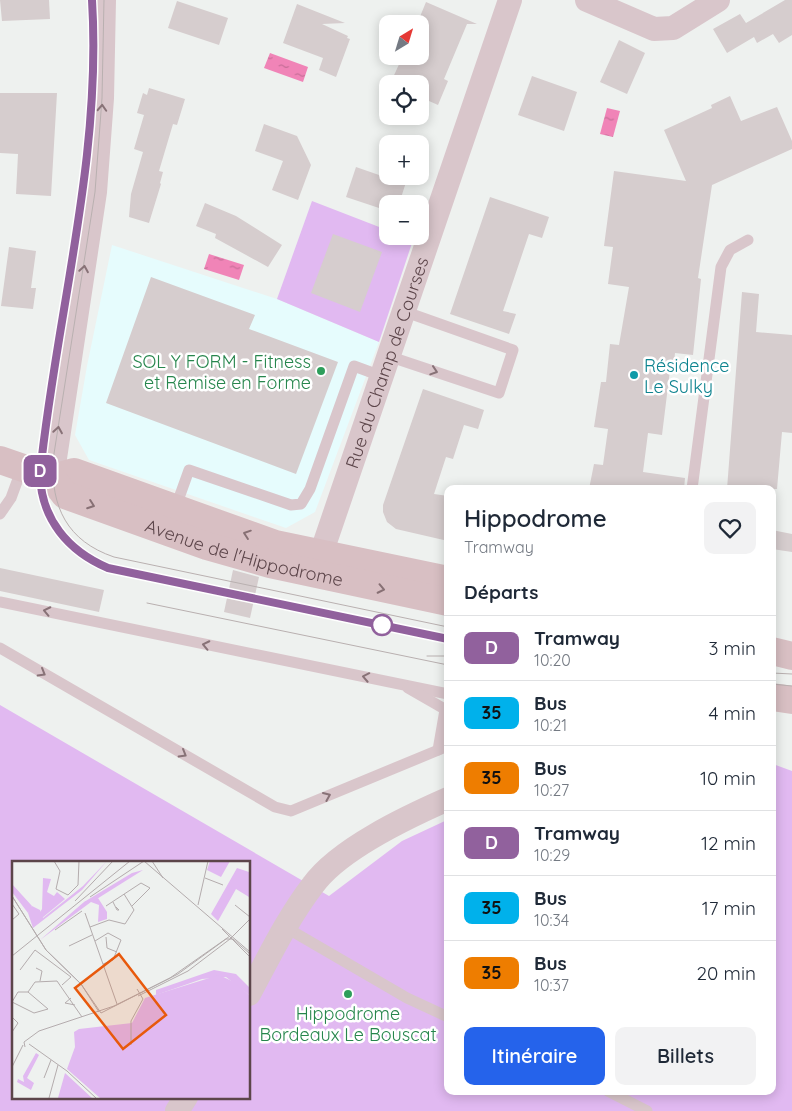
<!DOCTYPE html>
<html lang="fr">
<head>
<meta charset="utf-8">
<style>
	:root { --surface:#fff; --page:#f2f2f3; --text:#1f2937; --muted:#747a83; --line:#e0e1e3; --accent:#2563eb }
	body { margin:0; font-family:Quicksand,sans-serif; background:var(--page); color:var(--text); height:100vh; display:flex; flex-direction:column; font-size:19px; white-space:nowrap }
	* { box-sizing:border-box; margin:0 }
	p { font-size:16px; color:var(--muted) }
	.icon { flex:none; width:28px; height:28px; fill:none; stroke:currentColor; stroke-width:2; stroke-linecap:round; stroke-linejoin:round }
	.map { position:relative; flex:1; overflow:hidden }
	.panel { position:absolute; left:444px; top:485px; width:332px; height:610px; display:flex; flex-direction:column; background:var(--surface); border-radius:10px; box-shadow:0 2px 12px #0003 }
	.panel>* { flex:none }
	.badge { padding:0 10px; border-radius:8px; font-size:18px; line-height:32px }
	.needle { width:32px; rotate:38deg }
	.fabs { position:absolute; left:379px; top:15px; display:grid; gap:10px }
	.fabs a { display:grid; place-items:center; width:50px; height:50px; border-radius:10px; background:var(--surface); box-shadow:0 2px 12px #0003; font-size:25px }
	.map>.badge { position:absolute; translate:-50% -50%; box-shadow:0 0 0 2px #fff }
	h2 { padding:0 20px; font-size:19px; line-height:45px }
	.round { display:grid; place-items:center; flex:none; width:52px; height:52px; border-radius:10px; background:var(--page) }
	.headline { display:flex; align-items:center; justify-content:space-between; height:85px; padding:0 20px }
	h1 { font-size:24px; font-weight:600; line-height:38px }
	.primary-button { display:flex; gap:10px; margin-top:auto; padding:10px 20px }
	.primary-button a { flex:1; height:58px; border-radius:10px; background:var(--accent); color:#fff; font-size:20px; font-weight:600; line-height:58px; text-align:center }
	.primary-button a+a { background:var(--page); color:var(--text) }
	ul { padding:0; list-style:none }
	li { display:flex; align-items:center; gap:15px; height:65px; padding:0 20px; border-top:1px solid var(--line) }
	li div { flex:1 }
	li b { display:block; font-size:19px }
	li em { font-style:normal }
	li .badge { min-width:55px; font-weight:700; text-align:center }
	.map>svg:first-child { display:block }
	.commercial { fill:#e6fcfd }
	.garden { fill:#e1b9f1; fill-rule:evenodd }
	.water { fill:url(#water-ripples) }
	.building { fill:#d6cdce }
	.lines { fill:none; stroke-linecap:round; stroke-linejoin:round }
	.lane { stroke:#d9c6cb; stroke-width:11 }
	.street { stroke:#d9c6cb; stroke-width:24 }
	.secondary { stroke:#d8bfc3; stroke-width:28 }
	.tram { stroke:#b9b0b0; stroke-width:1 }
	.oneway { stroke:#887277 }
	.oneway2 { stroke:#877074 }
	.line-casing { stroke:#fff; stroke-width:11 }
	.line { stroke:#91619d; stroke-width:8 }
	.leisure-dot { fill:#2e9e5b; stroke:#fff; stroke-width:2 }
	.culture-dot { fill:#0f9aa8; stroke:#fff; stroke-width:2 }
	.stop-dot { fill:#fff; stroke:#91619d; stroke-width:2.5 }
	.labels { text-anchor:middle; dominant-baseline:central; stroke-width:5; stroke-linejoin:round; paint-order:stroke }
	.leisure-label { font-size:18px; fill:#27864d; stroke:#fff; text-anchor:end }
	.street-label { font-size:18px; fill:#5c454a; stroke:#fff }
	.culture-label { font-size:18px; fill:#0d838f; stroke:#fff; text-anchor:start }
	.inset-road { fill:none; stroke:#b4acad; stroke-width:1 }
	.view { fill:#e8590c; fill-opacity:0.15; stroke:#e8590c; stroke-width:2.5 }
	.inset-edge { fill:none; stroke:#5c454a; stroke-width:2.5 }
</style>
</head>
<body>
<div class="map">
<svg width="792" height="1111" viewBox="0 0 792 1111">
	<defs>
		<pattern id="water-ripples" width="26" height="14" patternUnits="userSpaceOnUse" patternTransform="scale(1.25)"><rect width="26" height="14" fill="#f084b7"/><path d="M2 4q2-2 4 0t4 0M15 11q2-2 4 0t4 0" fill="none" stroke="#c66e97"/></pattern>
	</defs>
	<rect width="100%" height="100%" fill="#eef1ef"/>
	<!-- commercial -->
	<polygon class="commercial" points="112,245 277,299 379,342 315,512 286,528 89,460 75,435 87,366"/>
	<!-- garden -->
	<g class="garden">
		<polygon points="312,201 387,230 388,236 405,236 413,240 379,342 277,299"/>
		<path d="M0,705L329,896L402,841L447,820L448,1091H772L773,764L792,771V1111H0ZM14,862H249V1097H14Z"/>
	</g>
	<!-- water -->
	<g class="water">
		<polygon points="270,53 308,67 303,82 264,68"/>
		<polygon points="607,108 620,111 613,137 600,134"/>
		<polygon points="209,254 244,265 239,280 204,269"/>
	</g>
	<!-- building -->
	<g class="building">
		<polygon points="0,0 49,0 50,19 2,21"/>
		<polygon points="785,0 792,0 792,35 779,43 773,34 757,43 754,37 727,53 713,29 740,14 746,23"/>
		<polygon points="177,1 228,18 219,45 168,28"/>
		<polygon points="426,2 477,24 467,24 444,79 448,81 438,105 420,97 420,84 390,84 401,60 408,64 412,56 420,56 420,39 427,24 417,24"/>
		<polygon points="297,4 345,23 322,24 348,36 347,38 350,39 336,77 319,70 323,58 283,43"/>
		<polygon points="619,40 645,53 627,94 600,82"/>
		<polygon points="532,76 577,92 564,131 518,115"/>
		<polygon points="149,88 185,99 177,125 173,124 159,171 163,172 160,183 161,184 149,223 129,217 131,194 143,152 134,149 144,115 137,113 143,93 147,95"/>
		<polygon points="0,93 57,93 51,196 16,194 18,154 0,153"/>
		<polygon points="730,96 741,121 777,107 792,141 792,149 712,185 698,278 701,279 693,355 675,353 674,363 671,362 662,435 648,433 643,472 685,478 684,489 589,489 594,464 603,465 608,429 594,427 601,382 606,382 610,344 619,345 629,287 608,284 613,247 604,246 614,171 686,181 664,130 712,108 711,105"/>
		<polygon points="264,124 297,136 311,165 298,200 272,190 283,161 255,151"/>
		<polygon points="388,151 388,176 408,176 399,204 388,204 388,211 346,197 356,167 379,175"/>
		<polygon points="490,197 549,217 542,238 529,234 503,311 516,314 509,334 450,314"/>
		<polygon points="205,203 236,216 282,245 268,267 215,238 216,234 196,226"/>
		<polygon points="333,234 382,252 360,312 311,293"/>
		<polygon points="9,247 36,251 31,288 36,288 33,309 1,306"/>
		<polygon points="151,277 255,315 249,329 338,362 296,474 106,403"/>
		<polygon points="742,292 759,294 756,332 792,335 792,433 782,432 777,489 727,489"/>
		<polygon points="423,389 484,410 478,429 464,425 453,459 446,457 434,494 448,496 448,541 396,529 387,522 383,512 383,505"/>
		<polygon points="772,530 792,534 792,552 772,549"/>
		<polygon points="0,568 104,590 99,612 0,591"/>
		<polygon points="233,570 259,577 250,618 224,612"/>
	</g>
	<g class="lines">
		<!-- lane -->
		<g class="lane">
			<polyline points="388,356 499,393 513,350 403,311"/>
			<polyline points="692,489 721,267 730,250 748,240"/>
			<polyline points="175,509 189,470 291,505 301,504 310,489 354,366 381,376"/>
			<polyline points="0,514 11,498 22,468"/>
			<polyline points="0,602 448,694"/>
			<polyline points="0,648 275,807 291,811 448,746"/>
			<polyline points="408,688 448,711"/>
			<polyline points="438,750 445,710"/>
			<polyline points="285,927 407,998 448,1017"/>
			<polyline points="608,1091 647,1111"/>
		</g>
		<!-- street -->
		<g class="street">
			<polyline points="587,0 654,29 673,28 718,0"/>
			<polyline points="52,478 95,192 102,98 104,0"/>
			<path id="s1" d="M307,562L316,561L321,554L510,0"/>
			<path d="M249,994C269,957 287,919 313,885C339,849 407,817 448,799"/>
			<polyline points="177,1111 186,1097"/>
		</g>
		<!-- secondary -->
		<g class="secondary">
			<polyline points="0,460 52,478 74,472 275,544 448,580"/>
			<path id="s2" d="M52,478L65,495L207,546L270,564L448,602"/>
			<polyline points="772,651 792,656"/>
			<polyline points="772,697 792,700"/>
		</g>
		<!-- tram -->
		<g class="tram">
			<path d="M92,0L91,98L83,192L40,474C41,520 68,551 108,568L448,639"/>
			<path d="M104,0L102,98L95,192L53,460C51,507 67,541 114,557L448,627"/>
			<polyline points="147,603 448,665"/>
			<polyline points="427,656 448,656"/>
			<polyline points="772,673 792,674"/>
			<polyline points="772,684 792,686"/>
		</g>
	</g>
	<!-- one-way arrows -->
	<defs><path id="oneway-chevron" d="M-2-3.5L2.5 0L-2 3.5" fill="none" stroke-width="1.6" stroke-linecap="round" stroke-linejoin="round" transform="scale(1.25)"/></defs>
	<g class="oneway">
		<use href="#oneway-chevron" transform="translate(102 108) rotate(-87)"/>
		<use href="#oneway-chevron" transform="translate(84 269) rotate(-81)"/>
		<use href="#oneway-chevron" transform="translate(434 371) rotate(18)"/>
		<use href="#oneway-chevron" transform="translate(58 430) rotate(-81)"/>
		<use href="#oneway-chevron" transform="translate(47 611) rotate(-168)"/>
		<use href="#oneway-chevron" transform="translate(206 645) rotate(-168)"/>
		<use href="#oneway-chevron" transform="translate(42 673) rotate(30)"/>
		<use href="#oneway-chevron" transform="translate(366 677) rotate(-169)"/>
		<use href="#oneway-chevron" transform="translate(183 754) rotate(30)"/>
		<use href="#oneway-chevron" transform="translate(327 796) rotate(-23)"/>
	</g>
	<g class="oneway2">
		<use href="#oneway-chevron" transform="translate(91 505) rotate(20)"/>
		<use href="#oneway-chevron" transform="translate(247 534) rotate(-161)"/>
		<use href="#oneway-chevron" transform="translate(381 589) rotate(12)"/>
	</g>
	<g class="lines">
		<!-- line casing -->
		<g class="line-casing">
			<path id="line" d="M92,0C102,160 56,316 40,474C41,519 68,551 108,568L448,639"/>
		</g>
		<!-- line -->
		<use href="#line" class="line"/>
	</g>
	<!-- markers -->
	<g class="leisure-dot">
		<circle cx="321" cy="371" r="5"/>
		<circle cx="348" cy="994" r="5"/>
	</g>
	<circle class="culture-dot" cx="634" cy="375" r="5"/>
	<circle class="stop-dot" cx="382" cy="625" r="10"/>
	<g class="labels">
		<!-- leisure labels -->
		<g class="leisure-label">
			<text x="311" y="361">SOL Y FORM - Fitness<tspan x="311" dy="21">et Remise en Forme</tspan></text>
			<text x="348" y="1013" text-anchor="middle">Hippodrome<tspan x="348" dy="21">Bordeaux Le Bouscat</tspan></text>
		</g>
		<!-- street labels -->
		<g class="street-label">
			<text stroke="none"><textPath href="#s1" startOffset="220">Rue du Champ de Courses</textPath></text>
			<text stroke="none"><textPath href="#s2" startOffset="210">Avenue de l'Hippodrome</textPath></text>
		</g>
		<!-- culture labels -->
		<g class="culture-label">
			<text x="644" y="365">Résidence<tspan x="644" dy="21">Le Sulky</tspan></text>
		</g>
	</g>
	<!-- overview -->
	<g transform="translate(12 861)">
		<rect width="238" height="238" fill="#eef1ef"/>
		<path d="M131,9L80,41H72L120,12ZM31,17L39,18L35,31L42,35L45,31L53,38L30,57L27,53L30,48ZM0,23L20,45L16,52L0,31ZM53,212L80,237H46Z" fill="#e1b9f1"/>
		<path d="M95,0L70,29L21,67L16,52L18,47L20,45L28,49L31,57L71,25ZM86,37L95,51V58L86,61L87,44L79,41L28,79L72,41ZM202,109L224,113L237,126V134L214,116L190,118L144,134V129Z" fill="#e1b9f1"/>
		<path d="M198,0H218L209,16L195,9ZM225,7L237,11V36L224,28L206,60L199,53ZM207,114L222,121L237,134V237H88L55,208L63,186L62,171L67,168L120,162L133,137ZM24,192L27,194L15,217L22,222L19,229L5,221L6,218L12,221L11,215Z" fill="#e1b9f1"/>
		<path class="inset-road" d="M42,0L48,10L44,28L56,34L66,24L67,0M132,0L238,91M140,0L151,17M193,17L211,24M0,35L34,89L69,123L87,151M0,35L34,89L69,123L89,152L166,113L214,78H221L238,93M78,36L132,0M63,40L101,0M101,41L105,49H107L104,46M0,43L7,53L0,59M186,44L196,0M223,44L238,56M94,45L129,22L138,27L120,45M73,52L105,143M78,66L97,59L113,63L122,49L112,33M210,68L238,96M43,69L70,50M94,76L95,87L105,91M83,80L96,72L109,79L101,99L91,103M57,85L80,74M0,95L118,0M24,107L30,110L28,120M8,109L23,89L59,116L50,124M126,135L176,110L218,78L238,58M59,137L53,142L63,144M0,141L6,131H16L23,121L45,120L70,156M0,141L22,152L36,148L16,131M0,156L6,162L0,171M17,183L55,210L84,237M119,184V160L131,138L125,128M13,186L12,181L27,170L102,145L158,117L218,75M0,206L11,184M32,217L39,199M37,237L46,204"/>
		<path class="view" d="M107,93L154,154L111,188L63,127Z"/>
		<rect width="238" height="238" class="inset-edge"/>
	</g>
</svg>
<div class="fabs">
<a><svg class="needle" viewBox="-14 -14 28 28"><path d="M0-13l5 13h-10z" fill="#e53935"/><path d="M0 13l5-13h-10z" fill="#747a83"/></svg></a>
<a><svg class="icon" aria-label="locate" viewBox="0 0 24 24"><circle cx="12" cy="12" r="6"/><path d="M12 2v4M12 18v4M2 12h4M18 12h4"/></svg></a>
<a>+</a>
<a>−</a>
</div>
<b class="badge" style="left:40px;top:471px;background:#91619d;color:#fff">D</b>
<section class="panel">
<div class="headline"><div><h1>Hippodrome</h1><p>Tramway</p></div><a class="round"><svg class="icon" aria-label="heart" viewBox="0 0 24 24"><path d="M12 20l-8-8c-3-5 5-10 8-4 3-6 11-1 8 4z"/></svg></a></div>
<h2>Départs</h2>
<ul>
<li><span class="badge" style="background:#91619d;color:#fff">D</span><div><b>Tramway</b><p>10:20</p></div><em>3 min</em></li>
<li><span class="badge" style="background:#00b1eb;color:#111">35</span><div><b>Bus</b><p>10:21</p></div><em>4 min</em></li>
<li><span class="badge" style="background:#ee7d00;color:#111">35</span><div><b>Bus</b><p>10:27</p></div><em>10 min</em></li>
<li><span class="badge" style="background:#91619d;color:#fff">D</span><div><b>Tramway</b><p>10:29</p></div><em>12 min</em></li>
<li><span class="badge" style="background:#00b1eb;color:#111">35</span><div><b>Bus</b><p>10:34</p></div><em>17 min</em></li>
<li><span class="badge" style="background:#ee7d00;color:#111">35</span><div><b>Bus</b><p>10:37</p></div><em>20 min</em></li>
</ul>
<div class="primary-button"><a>Itinéraire</a><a>Billets</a></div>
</section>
</div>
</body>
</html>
